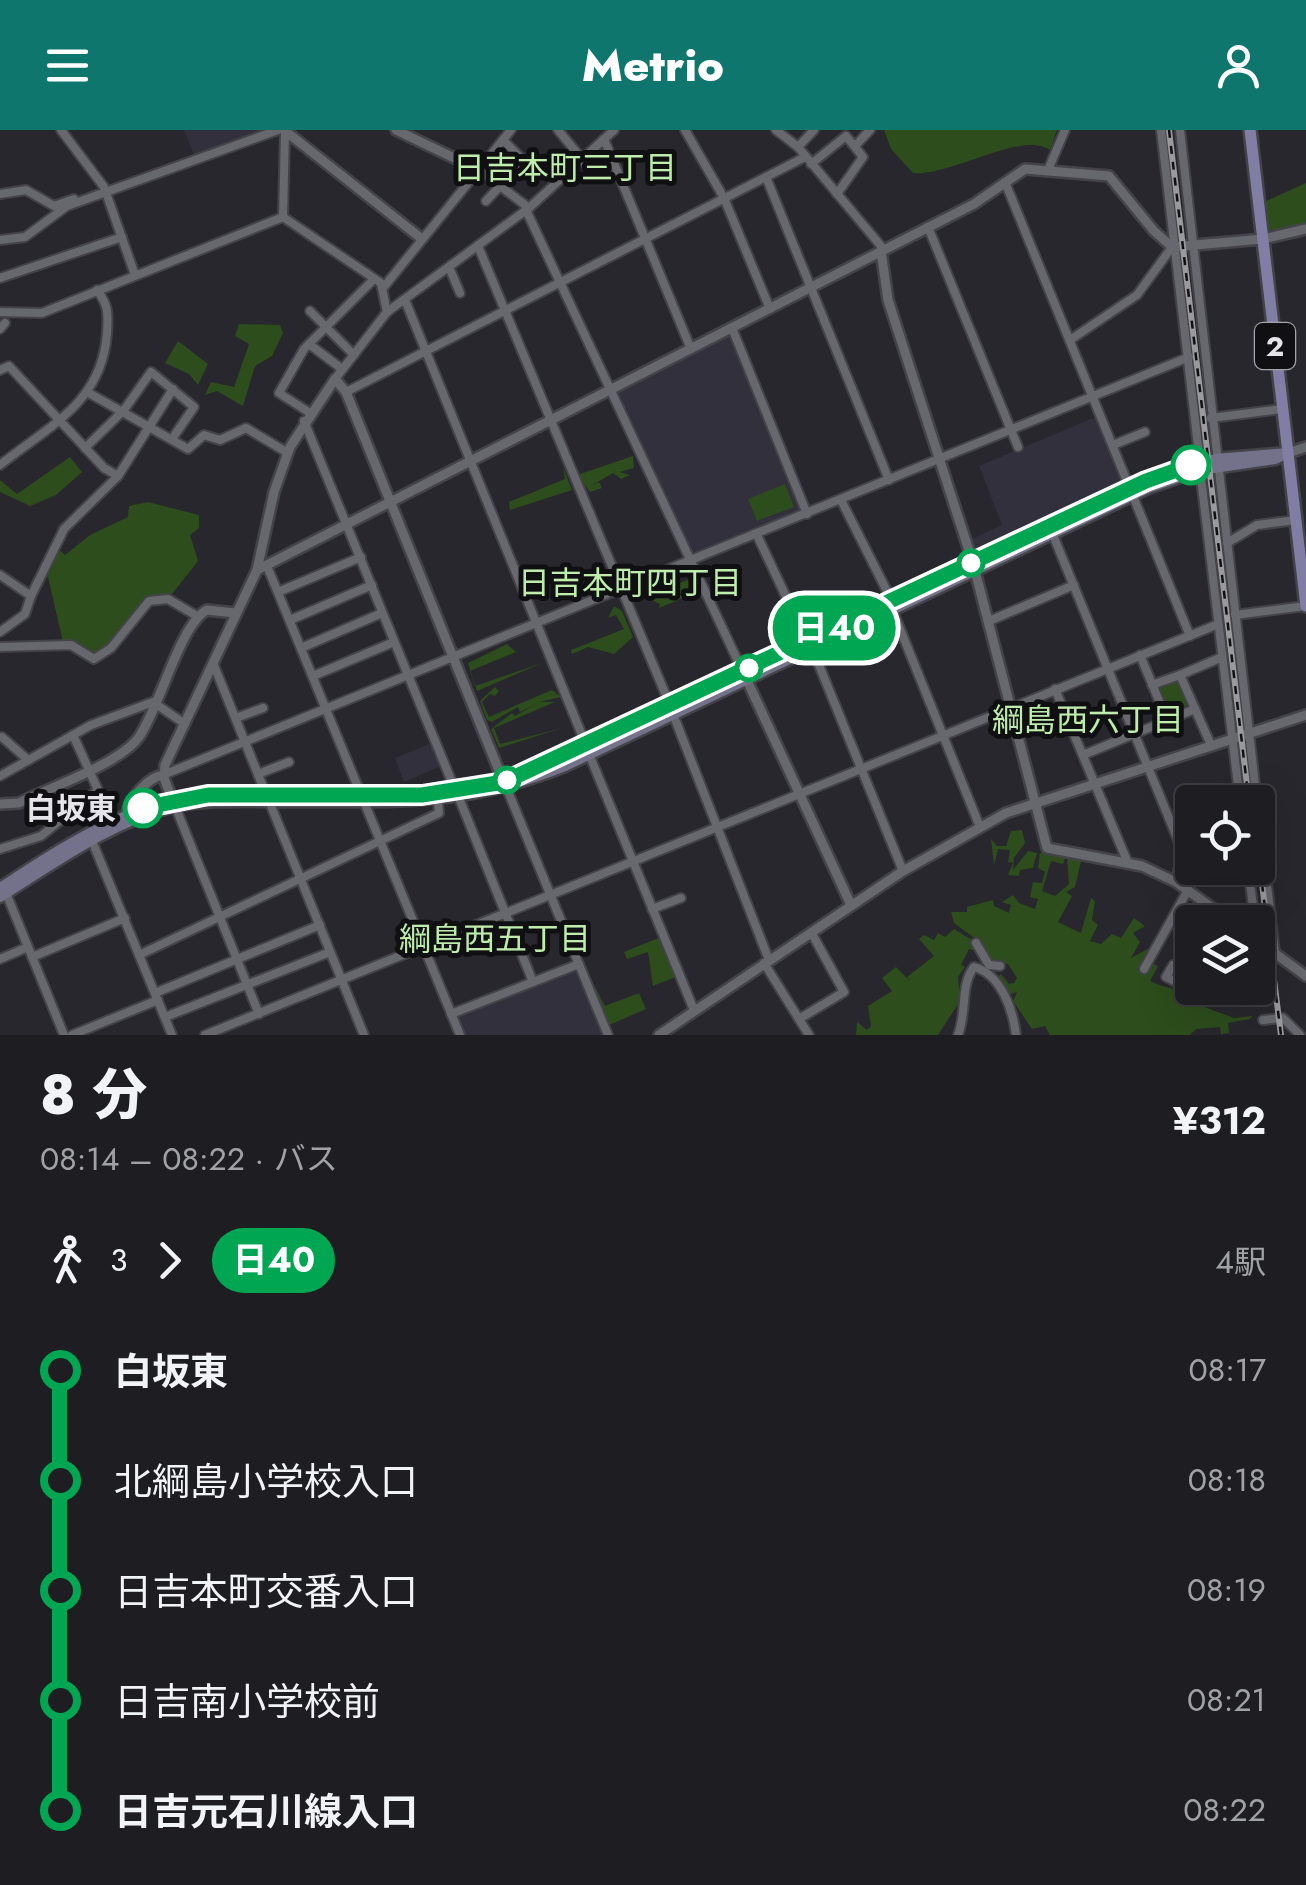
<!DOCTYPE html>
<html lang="ja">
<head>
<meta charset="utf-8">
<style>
	:root { --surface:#1d1d22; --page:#25262a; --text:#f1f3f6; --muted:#a0a2a5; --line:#3b3b40; --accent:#0f766e }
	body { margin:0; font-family:Jost,"Noto Sans JP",sans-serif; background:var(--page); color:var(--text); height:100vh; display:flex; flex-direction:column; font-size:38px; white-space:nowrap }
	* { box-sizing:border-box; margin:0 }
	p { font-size:32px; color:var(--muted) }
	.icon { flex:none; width:55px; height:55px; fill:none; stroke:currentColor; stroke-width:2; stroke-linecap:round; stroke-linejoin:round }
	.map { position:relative; height:905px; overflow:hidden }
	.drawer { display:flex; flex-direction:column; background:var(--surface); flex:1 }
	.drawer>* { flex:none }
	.badge { padding:0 20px; border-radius:32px; font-size:35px; line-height:65px }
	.fabs { position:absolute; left:1175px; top:655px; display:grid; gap:20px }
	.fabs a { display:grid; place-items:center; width:100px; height:100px; border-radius:10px; background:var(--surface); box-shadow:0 10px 40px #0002,0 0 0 2px var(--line); font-size:50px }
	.map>.badge { position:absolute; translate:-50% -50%; box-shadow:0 0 0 5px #fff }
	.legs { display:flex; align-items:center; gap:15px; height:110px; padding:0 40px; font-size:32px }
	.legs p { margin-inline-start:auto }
	.overview { display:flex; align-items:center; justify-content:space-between; height:170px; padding:0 40px }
	h1 { font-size:55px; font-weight:800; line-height:75px }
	ul { padding:0 40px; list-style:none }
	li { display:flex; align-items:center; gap:35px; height:110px; font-size:38px }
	li i { display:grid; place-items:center; width:15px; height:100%; margin:0 12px; background:currentColor }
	li i::after { content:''; width:25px; height:25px; margin:-12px; border:8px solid; border-radius:50%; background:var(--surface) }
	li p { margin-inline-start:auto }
	li:first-child i { background:linear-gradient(#0000 50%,currentColor 0) }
	li:last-child i { background:linear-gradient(currentColor 50%,#0000 0) }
	header { display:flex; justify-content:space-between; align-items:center; height:130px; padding:0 40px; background:var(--accent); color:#fff; font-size:45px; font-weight:800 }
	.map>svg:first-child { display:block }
	.built { fill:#31303c }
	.green { fill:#2d4d1c }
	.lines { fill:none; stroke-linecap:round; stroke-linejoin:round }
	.minor-casing { stroke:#434348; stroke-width:12 }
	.tertiary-casing { stroke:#434348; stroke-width:14 }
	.secondary-casing { stroke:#434348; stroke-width:15 }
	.primary-casing { stroke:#434348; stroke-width:16 }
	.minor { stroke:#67676e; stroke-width:8 }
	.tertiary { stroke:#67676e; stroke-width:9 }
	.secondary { stroke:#74728a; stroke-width:10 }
	.primary { stroke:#817ea6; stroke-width:11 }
	.rail-casing { stroke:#9a999e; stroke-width:6 }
	.rail { stroke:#101013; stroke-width:2.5; stroke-dasharray:8; stroke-linecap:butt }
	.line-1-casing { stroke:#fff; stroke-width:22 }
	.line-1 { stroke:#00a651; stroke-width:15 }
	.stop-1-dot { fill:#fff; stroke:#00a651; stroke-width:5 }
	.labels { text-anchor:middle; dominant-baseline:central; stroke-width:10; stroke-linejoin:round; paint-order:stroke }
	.shield { fill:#101013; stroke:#a5a4a8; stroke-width:2.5 }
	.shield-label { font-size:28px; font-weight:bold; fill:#e5e4e8 }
	.stop-label { font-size:30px; font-weight:bold; fill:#e5e4e8; stroke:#101013; text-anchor:end }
	.neighbourhood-label { font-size:32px; fill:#beecaa; stroke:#101013 }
</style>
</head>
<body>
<header><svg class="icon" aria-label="menu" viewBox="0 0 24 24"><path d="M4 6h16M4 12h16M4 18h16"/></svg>Metrio<svg class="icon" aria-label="person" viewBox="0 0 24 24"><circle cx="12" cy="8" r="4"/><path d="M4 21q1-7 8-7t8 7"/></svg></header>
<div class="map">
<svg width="1306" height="905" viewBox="0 0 1306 905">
	<rect width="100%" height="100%" fill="#27272d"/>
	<!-- built -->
	<g class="built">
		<polygon points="184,0 273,0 195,27"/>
		<polygon points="732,204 803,380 694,425 616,262"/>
		<polygon points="1098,286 1123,352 978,422 972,409 1002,395 979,336"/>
		<polygon points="432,613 441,636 404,652 395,628"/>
		<polygon points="576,837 603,905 462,905 454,885"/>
	</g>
	<!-- green -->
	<g class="green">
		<path d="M884,0H1057L1050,20C1022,0 953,46 913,43L891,19Z"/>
		<polygon points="1306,53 1306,94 1269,103 1264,72"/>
		<polygon points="239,194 280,195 283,203 272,226 255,236 243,276 217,261 205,265 211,252 234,257 249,214 235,206"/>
		<polygon points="178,211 208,234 198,255 189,244 165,233"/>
		<polygon points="633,326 634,338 620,342 630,345 621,349 613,343 589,357 599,352 602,358 590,362 577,345"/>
		<polygon points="70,327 82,342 56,365 30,376 0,362 0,350 17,364"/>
		<polygon points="563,337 572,360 510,380 509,372 565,349"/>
		<polygon points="785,354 794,377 757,391 748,369"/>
		<polygon points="148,372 199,385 199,398 190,405 198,431 168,469 149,471 111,518 94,529 64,516 48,447 41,447 55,416 65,425 90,405 128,387 129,376"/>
		<polygon points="688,450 697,462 659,478 660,474 642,465"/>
		<polygon points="614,476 622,481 633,507 614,524 588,517 572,524 571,520 624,499 616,485 608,488"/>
		<polygon points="507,514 516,522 470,541 475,556 542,533 477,561 468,533"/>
		<polygon points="1179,548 1191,576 1168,585 1155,556"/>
		<polygon points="495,557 499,561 495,566 490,564 482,572 489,587 552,560 561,567 539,572 555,572 494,598 500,614 562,598 499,618 491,599 512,583 515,586 536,574 520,582 518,577 492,592 487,590 480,571"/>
		<polygon points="1022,700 1025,713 1014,728 1013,740 1028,721 1037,723 1033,738 1020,740 1019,746 1008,745 1013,733 1008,732 1010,720 998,719 994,735 991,709 997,716 1006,716 1011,701"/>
		<path d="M1040,723L1065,728L1063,734L1051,731L1042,761L1055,766L1069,754L1067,728L1081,731L1075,757L1066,762L1072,766L1058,792L1081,803L1091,768L1095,771L1092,790L1098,795L1090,811L1101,814L1112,804L1121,808L1134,788L1145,796L1133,803L1140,812L1131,828L1155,815L1152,833L1158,836L1150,851C1170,861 1186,859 1203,867L1202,876L1234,888L1252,886L1250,889L1228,893L1229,903L1221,904L1220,897L1196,899L1190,905H1050L1045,896L1032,899L1013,871L1017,862L1007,865L995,850L1001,844L1009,854L1014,853L1017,848L1008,834L989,832L973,807L954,793L951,782H967V777L993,770L994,776L1009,783L1011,775L1002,772L1013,765L1019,773L1035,779L1038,769L1030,767L1033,752L1042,753L1045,742L1038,738Z"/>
		<polygon points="954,799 972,810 976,821 969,819 961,835 965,837 958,847 960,871 938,905 856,905 857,892 867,900 871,896 868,876 892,861 882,848 896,837 911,852 907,847 934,826 919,809 924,805 934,810 938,803 945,807"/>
		<polygon points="661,807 678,846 653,856 648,822 627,829 624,822"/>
		<polygon points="591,849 605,876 639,863 646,879 609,895"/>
	</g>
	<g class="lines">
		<!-- minor casing -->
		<g class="minor-casing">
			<g id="minor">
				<polyline points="61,0 104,57 135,145"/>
				<polyline points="558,0 582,29"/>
				<polyline points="685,0 724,68 770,179"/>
				<polyline points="776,0 798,17 881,116 881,121"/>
				<polyline points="1161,0 1200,333"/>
				<polyline points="1180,0 1257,672"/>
				<polyline points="604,9 691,219"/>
				<polyline points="503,10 521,28 516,35"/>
				<polyline points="856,15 870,0"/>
				<polyline points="798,17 814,0"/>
				<polyline points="811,34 846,6 863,27 837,64"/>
				<polyline points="479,40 529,78"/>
				<polyline points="1048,40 1065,0"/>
				<polyline points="766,47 889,350"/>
				<polyline points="1005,52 1190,506"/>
				<polyline points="0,64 26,60 54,76 74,69"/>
				<polyline points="486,71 502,54"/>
				<polyline points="526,80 743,542"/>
				<polyline points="283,87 381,153 387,182"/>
				<polyline points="283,87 285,2"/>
				<polyline points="928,97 1018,317"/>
				<polyline points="0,110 25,107 67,76 278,0"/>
				<polyline points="478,116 670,575"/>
				<polyline points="449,137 460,163"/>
				<polyline points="0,148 122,107"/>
				<polyline points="383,158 511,0"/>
				<polyline points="405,170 586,615"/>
				<polyline points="310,181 354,225"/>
				<polyline points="0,182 42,183 283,87"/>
				<polyline points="732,198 807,384"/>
				<polyline points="0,199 5,193"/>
				<polyline points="1070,210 1137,165 1172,117"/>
				<polyline points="309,214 342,239"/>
				<polyline points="0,240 9,236 104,338 118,346 173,259"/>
				<polyline points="335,249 387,182 529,78 614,0"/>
				<polyline points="87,262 188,319 204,305 220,310 246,298 288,323"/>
				<polyline points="346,262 805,27"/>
				<polyline points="310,283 279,263 304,219 374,149"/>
				<polyline points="1211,288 1282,279"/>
				<polyline points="304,291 456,662"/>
				<polyline points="1113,315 1145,302"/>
				<polyline points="85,318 124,280 151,242 194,277 172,309"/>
				<path d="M0,335C50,295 102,273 107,203C108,183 109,176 97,160"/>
				<polyline points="1200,340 1240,672"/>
				<polyline points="841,370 892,471"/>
				<polyline points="757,405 807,511"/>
				<polyline points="1053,405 1182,720 1176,752"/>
				<polyline points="1227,413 1257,395 1296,390"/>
				<polyline points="267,436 460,905"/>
				<polyline points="0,445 31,466 25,484 0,502"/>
				<polyline points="278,462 361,427"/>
				<polyline points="31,466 64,399 118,346"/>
				<polyline points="892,479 980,697"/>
				<polyline points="1235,485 1306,476"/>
				<polyline points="290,490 372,455"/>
				<polyline points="989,491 1074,455"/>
				<polyline points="0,517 71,515 94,529 111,518 149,471 168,469 197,486"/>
				<polyline points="301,518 382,483"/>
				<polyline points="812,518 903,741"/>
				<polyline points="1140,525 1167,590"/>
				<polyline points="213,533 266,664"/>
				<polyline points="313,546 394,512"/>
				<polyline points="1152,555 1180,545"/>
				<polyline points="1055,559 1128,733"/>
				<polyline points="673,584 769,830"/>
				<polyline points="236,588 263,578"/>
				<polyline points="2,607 28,630"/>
				<polyline points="1211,615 1180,545 1220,528"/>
				<polyline points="589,624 694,880"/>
				<polyline points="1083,625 1195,579"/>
				<polyline points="258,644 289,632"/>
				<polyline points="163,645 1189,227"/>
				<polyline points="0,646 91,595 153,572 185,594"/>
				<polyline points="507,659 608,905"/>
				<polyline points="459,668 533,852"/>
				<polyline points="269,671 364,905"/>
				<polyline points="175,676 259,884"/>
				<polyline points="1258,679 1275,823"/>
				<polyline points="90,706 172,905"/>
				<polyline points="0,719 41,706 98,660 73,605"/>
				<polyline points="1248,738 1255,792"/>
				<polyline points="6,763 64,905"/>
				<polyline points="652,779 681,768"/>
				<polyline points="1213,792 1219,783"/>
				<polyline points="976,813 989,835 1000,836"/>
				<polyline points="1258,816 1258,843"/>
				<polyline points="139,825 439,683 438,671"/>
				<polyline points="32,827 125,788"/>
				<polyline points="0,829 28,817"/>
				<polyline points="764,833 809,905"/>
				<polyline points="1144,839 1188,760"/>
				<polyline points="1183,841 1173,835 1166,847 1176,852 1192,825"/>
				<polyline points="155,863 320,795"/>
				<polyline points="1193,869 1208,858"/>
				<polyline points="1235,870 1246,858"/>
				<polyline points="451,884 579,834"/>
				<polyline points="165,887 330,822"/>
				<polyline points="799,889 844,862 811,802"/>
				<polyline points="1263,890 1283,888 1300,905"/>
				<polyline points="72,905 158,870"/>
				<polyline points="205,905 1216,495"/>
				<path d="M958,905C967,883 960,855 974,837C1001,844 1013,880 1016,905"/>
			</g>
		</g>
		<!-- tertiary casing -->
		<g class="tertiary-casing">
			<g id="tertiary">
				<polyline points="284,0 422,109"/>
				<polyline points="396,0 479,40"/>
				<polyline points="881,121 888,170 973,433 1047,718 1142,736 1176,752 1232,792"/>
				<polyline points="1288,323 1306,317"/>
				<polyline points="257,440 974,74 1025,39 1109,46 1154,101 1172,117 1263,109 1306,99"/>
				<polyline points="745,546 851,775"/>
				<path d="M0,674L19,673C49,658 121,633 139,607C160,577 180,494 207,480L235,483"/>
				<polyline points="174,674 164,648 165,635 257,440 274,362 290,317 335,249 346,262 504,653"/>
				<path d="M127,684C129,669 148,647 163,645"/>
				<polyline points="1258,811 1306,846"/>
				<polyline points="659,905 903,741 1006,683 1306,585"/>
			</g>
		</g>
		<!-- secondary casing -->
		<g class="secondary-casing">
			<g id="secondary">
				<polyline points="471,659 561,627 1147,351 1216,329 1287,323"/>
				<polyline points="246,664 284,665"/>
				<path d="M0,758C68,714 132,670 214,665"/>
				<path d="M0,767C56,732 110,692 175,676C212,668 251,672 288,671C397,671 461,677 565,636L1148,358L1200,340L1275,329L1288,323"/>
			</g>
		</g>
		<!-- primary casing -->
		<g class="primary-casing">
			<polyline id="primary" points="1250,0 1306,476"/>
		</g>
		<!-- minor -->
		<use href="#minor" class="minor"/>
		<!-- tertiary -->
		<use href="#tertiary" class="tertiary"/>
		<!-- secondary -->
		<use href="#secondary" class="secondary"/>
		<!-- primary -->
		<use href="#primary" class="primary"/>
		<!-- rail casing -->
		<g class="rail-casing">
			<g id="rail">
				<polyline points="1169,0 1249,672"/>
				<polyline points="1258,722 1281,905"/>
			</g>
		</g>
		<!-- rail -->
		<use href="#rail" class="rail"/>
	</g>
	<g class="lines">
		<!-- line-1 casing -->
		<g class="line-1-casing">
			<polyline id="line-1" points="143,678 208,665 422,665 504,652 1146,351 1191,335"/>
		</g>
		<!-- line-1 -->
		<use href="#line-1" class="line-1"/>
	</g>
	<!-- markers -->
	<g class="stop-1-dot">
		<circle cx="1191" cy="335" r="18"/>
		<circle cx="971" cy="433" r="12"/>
		<circle cx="749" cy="538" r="12"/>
		<circle cx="507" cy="650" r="12"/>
		<circle cx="143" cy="678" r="18"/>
	</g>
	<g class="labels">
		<!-- shield labels -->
		<rect class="shield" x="1255" y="193" width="40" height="46" rx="8"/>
		<g class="shield-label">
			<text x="1275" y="216">2</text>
		</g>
		<!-- stop labels -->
		<g class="stop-label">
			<text x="116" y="678">白坂東</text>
		</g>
		<!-- neighbourhood labels -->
		<g class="neighbourhood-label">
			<text x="565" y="38">日吉本町三丁目</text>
			<text x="630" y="453">日吉本町四丁目</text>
			<text x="1088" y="590">綱島西六丁目</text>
			<text x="495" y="809">綱島西五丁目</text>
		</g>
	</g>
</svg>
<div class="fabs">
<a><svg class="icon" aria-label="locate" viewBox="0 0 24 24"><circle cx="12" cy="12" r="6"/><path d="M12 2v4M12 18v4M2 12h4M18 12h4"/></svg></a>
<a><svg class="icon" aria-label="layers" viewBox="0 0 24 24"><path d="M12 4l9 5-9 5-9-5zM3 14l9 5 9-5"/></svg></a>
</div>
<b class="badge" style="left:834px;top:498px;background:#00a651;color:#fff">日40</b>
</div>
<section class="drawer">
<div class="overview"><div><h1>8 分</h1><p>08:14 – 08:22 · バス</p></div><b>¥312</b></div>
<div class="legs"><svg class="icon" aria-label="walk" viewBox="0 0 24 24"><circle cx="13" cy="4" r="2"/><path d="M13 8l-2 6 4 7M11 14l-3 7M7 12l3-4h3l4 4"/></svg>3<svg class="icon" aria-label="forward" viewBox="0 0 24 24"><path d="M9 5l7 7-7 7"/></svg><b class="badge" style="background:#00a651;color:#fff">日40</b><p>4駅</p></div>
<ul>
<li><i style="color:#00a651"></i><b>白坂東</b><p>08:17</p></li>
<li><i style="color:#00a651"></i><span>北綱島小学校入口</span><p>08:18</p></li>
<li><i style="color:#00a651"></i><span>日吉本町交番入口</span><p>08:19</p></li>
<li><i style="color:#00a651"></i><span>日吉南小学校前</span><p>08:21</p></li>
<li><i style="color:#00a651"></i><b>日吉元石川線入口</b><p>08:22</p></li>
</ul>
</section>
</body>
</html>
